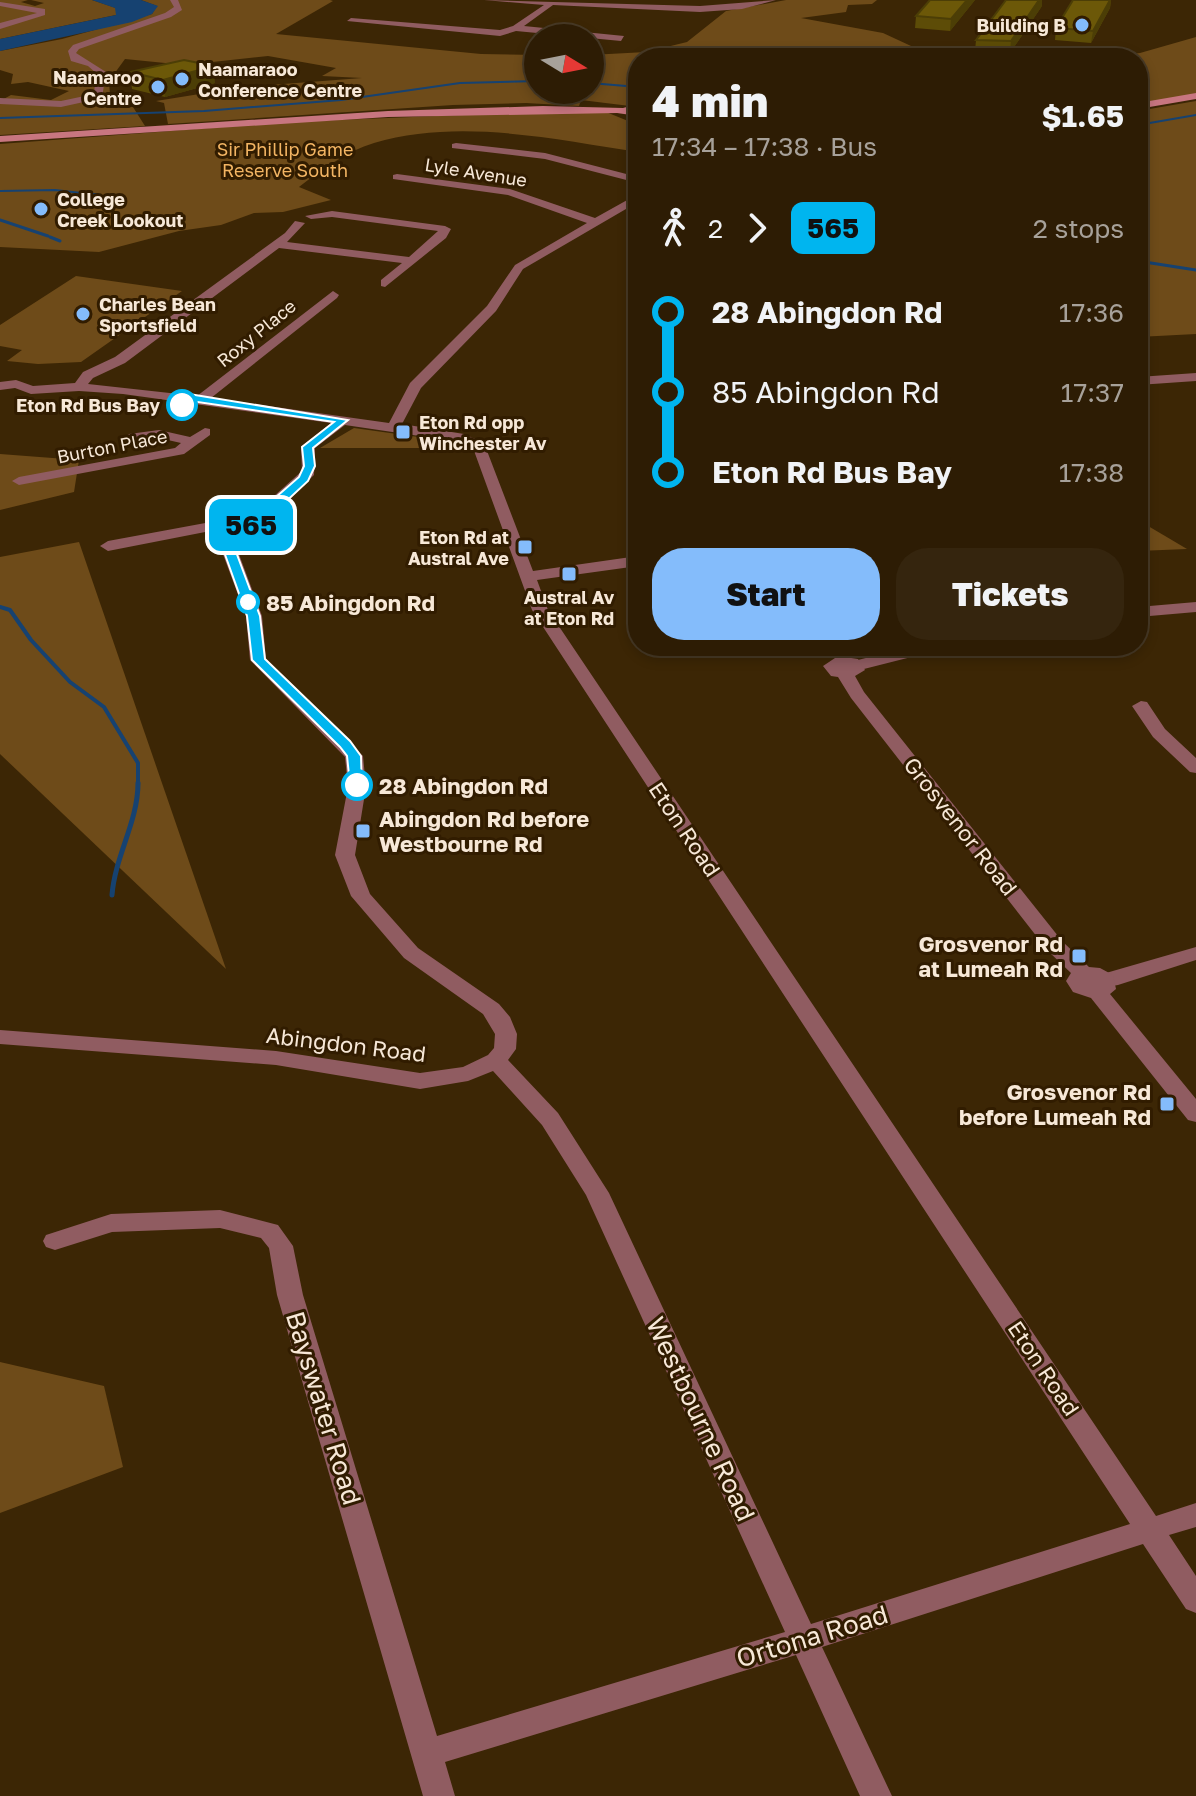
<!DOCTYPE html>
<html lang="en">
<head>
<meta charset="utf-8">
<style>
	:root { --surface:#2d1c04; --page:#35250e; --text:#f1f3f6; --muted:#a7a19a; --line:#483a26; --accent:#84bcfb }
	body { margin:0; font-family:"Golos Text",sans-serif; background:var(--page); color:var(--text); height:100vh; display:flex; flex-direction:column; font-size:30px; white-space:nowrap }
	* { box-sizing:border-box; margin:0 }
	p { font-size:26px; color:var(--muted) }
	.icon { flex:none; width:44px; height:44px; fill:none; stroke:currentColor; stroke-width:2; stroke-linecap:round; stroke-linejoin:round }
	.map { position:relative; flex:1; overflow:hidden }
	.panel { position:absolute; left:628px; top:48px; width:520px; height:608px; display:flex; flex-direction:column; background:var(--surface); border-radius:32px; box-shadow:0 4px 12px #0003,0 0 0 2px var(--line) }
	.panel>* { flex:none }
	.badge { padding:0 16px; border-radius:12px; font-size:28px; line-height:52px }
	.needle { width:52px; rotate:100deg }
	.buttons { position:absolute; left:524px; top:24px; display:grid; gap:16px }
	.buttons a { display:grid; place-items:center; width:80px; height:80px; border-radius:50%; background:var(--surface); box-shadow:0 4px 12px #0003,0 0 0 2px var(--line); font-size:40px }
	.map>.badge { position:absolute; translate:-50% -50%; box-shadow:0 0 0 4px #fff }
	.legs { display:flex; align-items:center; gap:12px; height:88px; padding:0 24px; font-size:26px }
	.legs p { margin-inline-start:auto }
	.head { display:flex; align-items:center; justify-content:space-between; height:136px; padding:0 24px }
	h1 { font-size:44px; font-weight:800; line-height:60px }
	.button { display:flex; gap:16px; margin-top:auto; padding:16px 24px }
	.button a { flex:1; height:92px; border-radius:32px; background:var(--accent); color:#111; font-size:32px; font-weight:800; line-height:92px; text-align:center }
	.button a+a { background:var(--page); color:var(--text) }
	ul { padding:0 24px; list-style:none }
	li { display:flex; align-items:center; gap:28px; height:80px; font-size:30px }
	li i { display:grid; place-items:center; width:12px; height:100%; margin:0 10px; background:currentColor }
	li i::after { content:''; width:20px; height:20px; margin:-10px; border:6px solid; border-radius:50%; background:var(--surface) }
	li p { margin-inline-start:auto }
	li:first-child i { background:linear-gradient(#0000 50%,currentColor 0) }
	li:last-child i { background:linear-gradient(currentColor 50%,#0000 0) }
	.map>svg:first-child { display:block }
	.green { fill:#6e4b19 }
	.water { fill:#164271 }
	.lines { fill:none; stroke-linecap:round; stroke-linejoin:round }
	.stream-far3 { stroke:#164271; stroke-width:2 }
	.stream-far2 { stroke:#164271; stroke-width:3 }
	.stream-far1 { stroke:#164271; stroke-width:4 }
	.stream { stroke:#164271; stroke-width:5 }
	.minor { fill:#905c61; fill-rule:evenodd }
	.tertiary { fill:#905c61; fill-rule:evenodd }
	.secondary { fill:#c87680; fill-rule:evenodd }
	.wall { fill:#5d4c07 }
	.shaded-wall { fill:#4c3e06 }
	.building { fill:#6c5808; stroke:#4c3e06; stroke-width:2 }
	.line-1 { fill:#00b5ef; stroke:#fff; stroke-width:2 }
	.poi-dot { fill:#84bcfb; stroke:#311c00; stroke-width:3 }
	.stop-1-dot { fill:#fff; stroke:#00b5ef; stroke-width:4 }
	.labels { text-anchor:middle; dominant-baseline:central; stroke-width:6; stroke-linejoin:round; paint-order:stroke }
	.far-poi-label { font-size:18px; font-weight:bold; fill:#f7e8d7; stroke:#311c00; text-anchor:start }
	.far-park-label { font-size:18px; fill:#f3b563; stroke:#311c00 }
	.far-street-label { font-size:18px; fill:#f7e8d7; stroke:#311c00 }
	.far-stop-label { font-size:18px; font-weight:bold; fill:#f7e8d7; stroke:#311c00; text-anchor:end }
	.stop-label { font-size:22px; font-weight:bold; fill:#f7e8d7; stroke:#311c00; text-anchor:start }
	.poi-label { font-size:22px; font-weight:bold; fill:#f7e8d7; stroke:#311c00; text-anchor:end }
	.street-label { font-size:22px; fill:#f7e8d7; stroke:#311c00 }
	.near-street-label { font-size:26px; fill:#f7e8d7; stroke:#311c00 }
</style>
</head>
<body>
<div class="map">
<svg width="1196" height="1796" viewBox="0 0 1196 1796">
	<rect width="100%" height="100%" fill="#3c2605"/>
	<!-- green -->
	<g class="green">
		<polygon points="0,0 28,0 21,2 35,6 44,3 31,0 92,0 116,8 116,15 0,39"/>
		<polygon points="141,0 330,0 333,1 276,34 481,54 538,55 538,90 590,90 590,55 646,52 687,42 726,11 786,0 877,0 872,4 848,5 846,12 801,18 883,33 937,58 638,58 638,107 581,100 579,106 526,103 453,105 168,124 164,103 156,101 212,92 207,88 244,85 243,89 266,89 270,85 362,78 322,76 336,68 268,56 185,65 125,59 109,81 111,108 133,107 145,126 0,135 0,101 11,95 51,100 69,91 28,82 11,84 13,74 0,70 0,51 62,39 152,14 157,6"/>
		<polygon points="1196,37 1196,94 1138,105 1138,58 1094,58 1140,53"/>
		<polygon points="1196,101 1196,334 1138,337 1138,111"/>
		<path d="M537,112H606L638,125V152C553,139 459,118 374,143C347,151 321,170 299,187L331,200L283,212L254,213L221,225L179,231L99,252L0,247V144L290,122Z"/>
		<polygon points="76,276 182,291 81,362 38,364 7,361 22,350 0,346 0,325"/>
		<polygon points="354,428 433,439 429,448 320,448"/>
		<polygon points="0,454 79,460 74,492 0,510"/>
		<polygon points="1138,520 1187,549 1138,551"/>
		<polygon points="79,542 226,969 0,754 0,557"/>
		<polygon points="0,1362 104,1386 123,1467 0,1513"/>
	</g>
	<!-- water -->
	<polygon class="water" points="92,0 141,0 158,6 152,14 132,22 0,51 0,39 116,15 115,8"/>
	<g class="lines">
		<!-- stream-far3 -->
		<g class="stream-far3">
			<polyline points="590,83 638,87"/>
			<polyline points="0,118 204,111 341,100 460,83 538,81"/>
			<polyline points="1138,125 1196,115"/>
			<polyline points="0,191 55,190 99,195"/>
		</g>
		<!-- stream-far2 -->
		<g class="stream-far2">
			<polyline points="89,194 99,195"/>
			<polyline points="0,220 48,236"/>
			<polyline points="50,237 60,241"/>
			<polyline points="1138,261 1196,270"/>
		</g>
		<!-- stream-far1 -->
		<polyline class="stream-far1" points="0,607 10,610 31,640 70,682 104,707 138,763 138,785"/>
		<!-- stream -->
		<path class="stream" d="M112,895C115,856 138,822 138,783"/>
		<!-- minor -->
		<g class="minor">
			<polygon points="170,0 178,0 182,10 171,17 79,49 76,53 106,72 102,98 61,107 0,104 0,98 61,101 94,94 96,73 88,66 71,61 68,51 73,45 165,13 174,7"/>
			<polygon points="484,0 700,6 776,0 742,9 700,12 553,5 524,26 624,36 621,41 516,31 500,36 347,21 351,18 500,30 513,26 544,5"/>
			<polygon points="0,2 45,9 45,15 0,29 0,23 37,13 0,6"/>
			<polygon points="456,143 545,153 638,177 638,183 545,159 452,148 452,144"/>
			<path d="M397,174L510,189L595,218L638,194V202L523,269L496,311L421,388L402,424L464,434L484,443L533,571L638,556V566L537,580L548,610L1156,1516L1196,1503V1527L1169,1535L1196,1576V1613L1186,1609L1143,1544L822,1647L892,1796H860L796,1655L445,1762L455,1796H423L277,1295L269,1248L261,1238L220,1228L112,1232L55,1250L46,1247L43,1241L46,1235L111,1214L220,1210L278,1225L293,1246L303,1295L437,1736L785,1632L586,1195L542,1125L493,1071L468,1081L420,1089L276,1065L0,1044V1030L276,1051L420,1073L463,1067L488,1055L494,1048L495,1034L483,1014L404,958L351,896L335,855L348,787L345,757L250,660L246,616L221,549L228,538L241,525L108,551L100,546L108,541L254,514L302,471L301,447L331,423L123,394L79,391L31,394L15,388L0,390V382L16,380L33,386L75,383L83,372L115,357L285,233L295,221L305,223L287,242L409,257L438,231L332,217L311,219L305,216L332,211L445,226L451,229L446,238L385,287L381,286V280L402,263L279,248L125,363L93,378L88,384L197,396L333,291L339,295L337,298L211,398L389,423L410,383L487,306L515,265L587,223L508,195L393,179V175ZM345,425L460,442L473,448L532,610L1130,1524L811,1624L609,1193L558,1113L508,1060L516,1049L517,1034L510,1017L499,1004L418,948L370,894L355,855L366,787L363,756L266,659L262,616L237,549L314,475L315,448Z"/>
			<polygon points="1196,373 1196,381 1138,385 1138,377"/>
			<polygon points="205,428 210,429 210,435 184,454 19,485 12,481 19,477 175,448 181,443 159,438 134,441 127,437 129,434 159,430 190,437"/>
			<polygon points="1196,602 1196,612 1138,617 1138,607"/>
			<polygon points="913,646 941,646 939,650 856,671 848,666 850,662"/>
			<polygon points="1141,701 1147,702 1165,729 1196,758 1196,773 1190,772 1153,737 1132,706"/>
			<polygon points="1196,947 1196,960 1118,985 1106,987 1095,980 1099,975"/>
		</g>
		<!-- tertiary -->
		<polygon class="tertiary" points="838,656 858,659 865,670 855,676 864,692 1062,941 1089,967 1100,968 1113,975 1116,989 1110,994 1196,1099 1196,1122 1188,1120 1091,998 1073,992 1066,981 1071,973 1048,951 851,698 838,677 831,676 823,666"/>
		<!-- secondary -->
		<g class="secondary">
			<polygon points="1196,93 1196,99 1138,109 1138,103"/>
			<polygon points="638,104 638,116 617,113 388,117 0,142 0,136 388,111 543,106 623,108"/>
		</g>
	</g>
	<!-- wall -->
	<g class="wall">
		<polygon points="975,0 950,31 915,28 916,16"/>
		<polygon points="1073,0 1111,0 1110,8 1091,43 1055,40 1056,28"/>
		<polygon points="1042,6 1010,53 975,51 976,40"/>
		<polygon points="130,72 215,83 165,97 132,89"/>
	</g>
	<!-- shaded-wall -->
	<g class="shaded-wall">
		<polygon points="967,0 975,0 950,31 951,19"/>
		<polygon points="1039,0 1042,0 1042,6 1010,53 1011,41"/>
		<polygon points="1110,0 1111,0 1110,8 1091,43 1093,31"/>
		<polygon points="214,66 215,83 165,97 163,80"/>
	</g>
	<!-- building -->
	<g class="building">
		<polygon points="930,0 967,0 951,19 916,16"/>
		<polygon points="1006,0 1039,0 1011,41 976,40"/>
		<polygon points="1073,0 1110,0 1093,31 1056,28"/>
		<polygon points="184,60 214,66 163,80 130,72"/>
	</g>
	<!-- line-1 -->
	<polygon class="line-1" points="189,394 348,420 313,448 315,466 308,481 235,549 260,616 265,659 350,741 361,756 362,788 357,790 350,785 347,756 340,747 252,660 247,616 223,549 237,531 299,477 304,466 302,447 334,422 191,401 185,407 178,407 178,403"/>
	<!-- markers -->
	<g class="poi-dot">
		<circle cx="1082" cy="25" r="8"/>
		<circle cx="182" cy="79" r="8"/>
		<circle cx="158" cy="87" r="8"/>
		<circle cx="41" cy="209" r="8"/>
		<circle cx="83" cy="314" r="8"/>
		<rect x="395" y="424" width="16" height="16" rx="4"/>
		<rect x="517" y="539" width="16" height="16" rx="4"/>
		<rect x="561" y="566" width="16" height="16" rx="4"/>
		<rect x="355" y="823" width="16" height="16" rx="4"/>
		<rect x="1071" y="948" width="16" height="16" rx="4"/>
		<rect x="1159" y="1096" width="16" height="16" rx="4"/>
	</g>
	<g class="stop-1-dot">
		<circle cx="182" cy="405" r="14"/>
		<circle cx="248" cy="602" r="10"/>
		<circle cx="357" cy="785" r="14"/>
	</g>
	<g class="labels">
		<!-- far-poi labels -->
		<g class="far-poi-label">
			<text x="1066" y="25" text-anchor="end">Building B</text>
			<text x="198" y="69">Naamaraoo<tspan x="198" dy="21">Conference Centre</tspan></text>
			<text x="142" y="77" text-anchor="end">Naamaroo<tspan x="142" dy="21">Centre</tspan></text>
			<text x="57" y="199">College<tspan x="57" dy="21">Creek Lookout</tspan></text>
			<text x="99" y="304">Charles Bean<tspan x="99" dy="21">Sportsfield</tspan></text>
			<text x="419" y="422">Eton Rd opp<tspan x="419" dy="21">Winchester Av</tspan></text>
			<text x="509" y="537" text-anchor="end">Eton Rd at<tspan x="509" dy="21">Austral Ave</tspan></text>
			<text x="569" y="597" text-anchor="middle">Austral Av<tspan x="569" dy="21">at Eton Rd</tspan></text>
		</g>
		<!-- far-park labels -->
		<g class="far-park-label">
			<text x="285" y="149">Sir Phillip Game<tspan x="285" dy="21">Reserve South</tspan></text>
		</g>
		<!-- far-street labels -->
		<g class="far-street-label">
			<text transform="translate(476 172) rotate(9)">Lyle Avenue</text>
			<text transform="translate(256 333) rotate(-39)">Roxy Place</text>
			<text transform="translate(112 446) rotate(-11)">Burton Place</text>
		</g>
		<!-- far-stop labels -->
		<g class="far-stop-label">
			<text x="160" y="405">Eton Rd Bus Bay</text>
		</g>
		<!-- stop labels -->
		<g class="stop-label">
			<text x="266" y="602">85 Abingdon Rd</text>
			<text x="379" y="785">28 Abingdon Rd</text>
		</g>
		<!-- poi labels -->
		<g class="poi-label">
			<text x="379" y="818" text-anchor="start">Abingdon Rd before<tspan x="379" dy="25">Westbourne Rd</tspan></text>
			<text x="1063" y="943">Grosvenor Rd<tspan x="1063" dy="25">at Lumeah Rd</tspan></text>
			<text x="1151" y="1091">Grosvenor Rd<tspan x="1151" dy="25">before Lumeah Rd</tspan></text>
		</g>
		<!-- street labels -->
		<g class="street-label">
			<text transform="translate(961 826) rotate(52)">Grosvenor Road</text>
			<text transform="translate(685 829) rotate(56)">Eton Road</text>
			<text transform="translate(346 1044) rotate(7)">Abingdon Road</text>
			<text transform="translate(1044 1368) rotate(56)">Eton Road</text>
		</g>
		<!-- near-street labels -->
		<g class="near-street-label">
			<text transform="translate(324 1408) rotate(73)">Bayswater Road</text>
			<text transform="translate(701 1419) rotate(65)">Westbourne Road</text>
			<text transform="translate(812 1636) rotate(-17)">Ortona Road</text>
		</g>
	</g>
</svg>
<div class="buttons">
<a><svg class="needle" viewBox="-14 -14 28 28"><path d="M0-13l5 13h-10z" fill="#e53935"/><path d="M0 13l5-13h-10z" fill="#a7a19a"/></svg></a>
</div>
<b class="badge" style="left:251px;top:525px;background:#00b5ef;color:#111">565</b>
<section class="panel">
<div class="head"><div><h1>4 min</h1><p>17:34 – 17:38 · Bus</p></div><b>$1.65</b></div>
<div class="legs"><svg class="icon" aria-label="walk" viewBox="0 0 24 24"><circle cx="13" cy="4" r="2"/><path d="M13 8l-2 6 4 7M11 14l-3 7M7 12l3-4h3l4 4"/></svg>2<svg class="icon" aria-label="forward" viewBox="0 0 24 24"><path d="M9 5l7 7-7 7"/></svg><b class="badge" style="background:#00b5ef;color:#111">565</b><p>2 stops</p></div>
<ul>
<li><i style="color:#00b5ef"></i><b>28 Abingdon Rd</b><p>17:36</p></li>
<li><i style="color:#00b5ef"></i><span>85 Abingdon Rd</span><p>17:37</p></li>
<li><i style="color:#00b5ef"></i><b>Eton Rd Bus Bay</b><p>17:38</p></li>
</ul>
<div class="button"><a>Start</a><a>Tickets</a></div>
</section>
</div>
</body>
</html>
